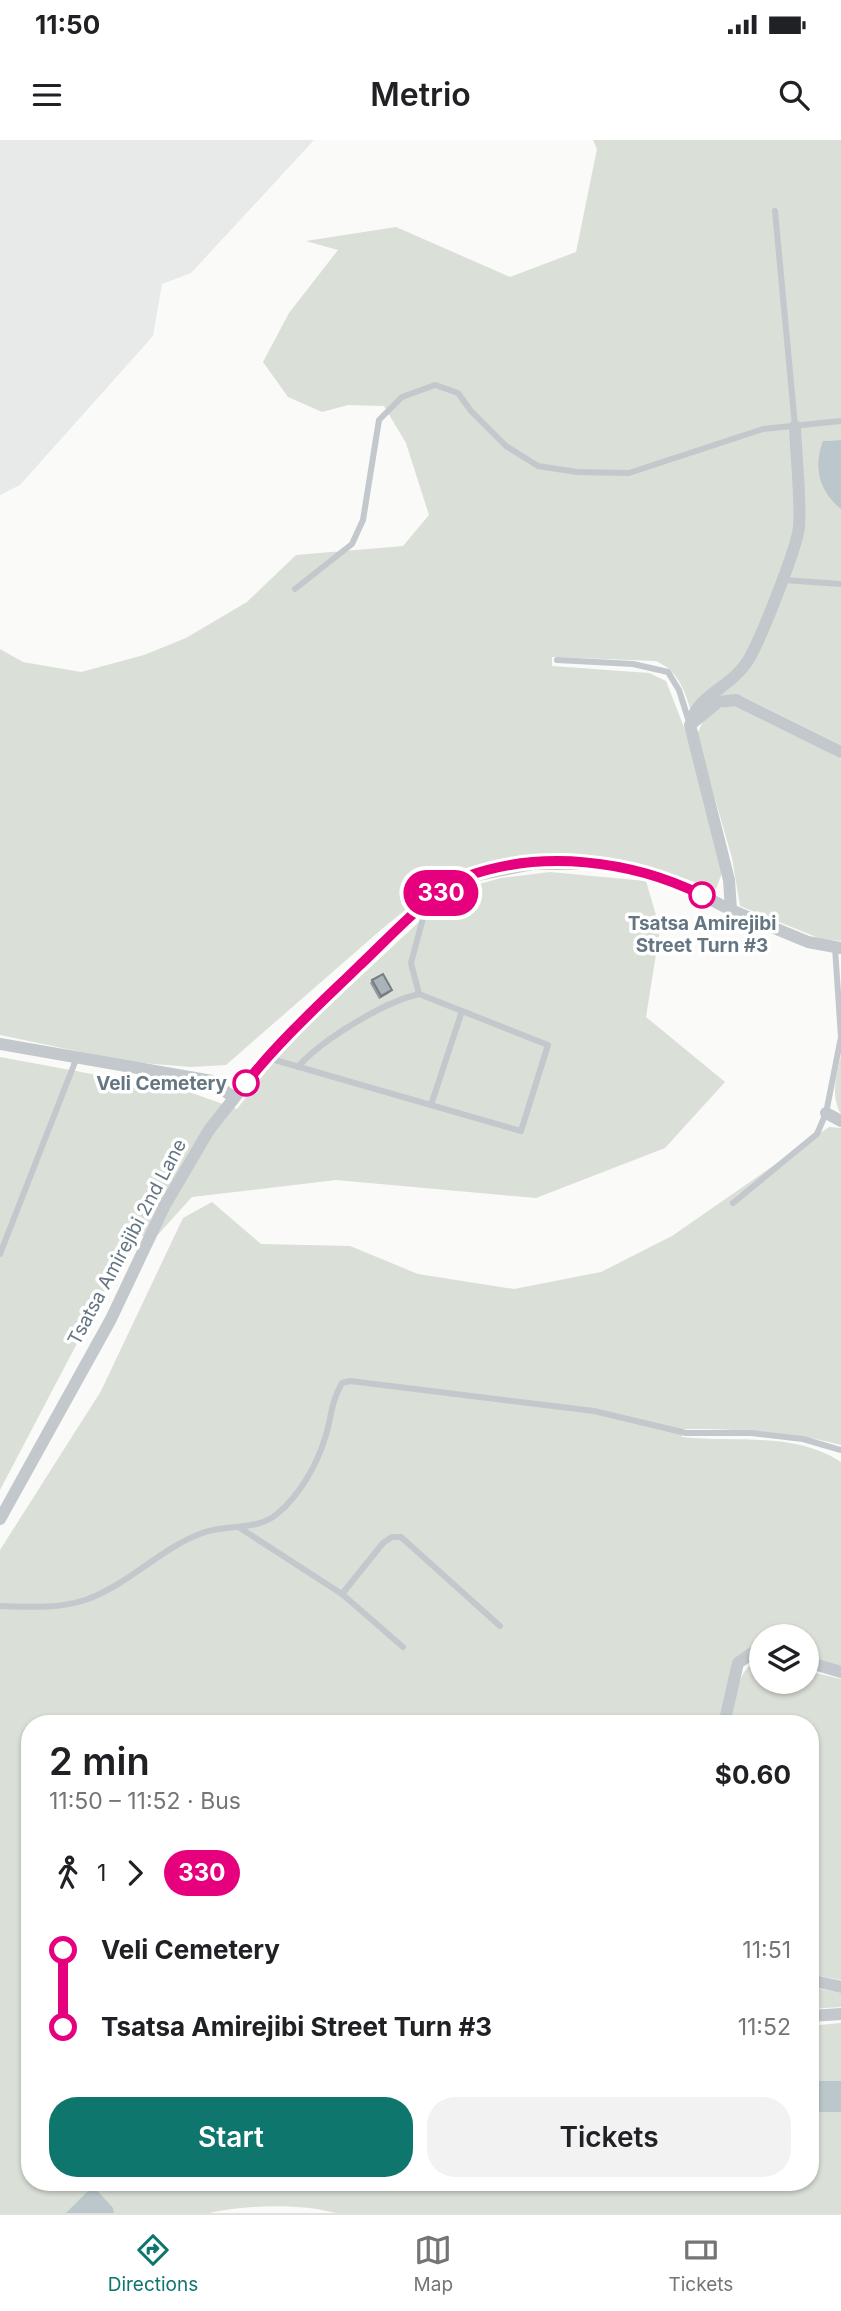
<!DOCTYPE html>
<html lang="en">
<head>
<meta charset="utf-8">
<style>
	:root { --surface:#fff; --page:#f2f2f2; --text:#202124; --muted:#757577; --line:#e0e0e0; --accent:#0f766e }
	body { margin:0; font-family:Inter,sans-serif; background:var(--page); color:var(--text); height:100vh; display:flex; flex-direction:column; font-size:26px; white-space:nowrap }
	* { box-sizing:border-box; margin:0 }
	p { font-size:23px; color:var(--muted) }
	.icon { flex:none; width:38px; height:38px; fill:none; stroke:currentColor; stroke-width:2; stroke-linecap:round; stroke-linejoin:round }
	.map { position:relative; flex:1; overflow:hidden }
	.details { position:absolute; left:21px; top:1575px; width:798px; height:476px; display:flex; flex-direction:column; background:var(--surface); border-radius:28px; box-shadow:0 2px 5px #0004 }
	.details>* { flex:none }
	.badge { padding:0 14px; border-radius:23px; font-size:24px; line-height:46px }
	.buttons { position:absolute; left:749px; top:1484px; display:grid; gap:14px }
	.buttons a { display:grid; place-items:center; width:70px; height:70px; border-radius:50%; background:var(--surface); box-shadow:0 2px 5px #0004; font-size:35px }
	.map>.badge { position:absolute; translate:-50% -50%; box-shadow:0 0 0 4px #fff }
	.legs { display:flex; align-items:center; gap:10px; height:77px; padding:0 28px; font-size:23px }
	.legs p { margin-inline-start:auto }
	.overview { display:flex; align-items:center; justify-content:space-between; height:119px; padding:0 28px }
	h1 { font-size:38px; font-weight:600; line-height:52px }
	.button { display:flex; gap:14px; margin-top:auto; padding:14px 28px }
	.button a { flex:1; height:80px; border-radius:28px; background:var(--accent); color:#fff; font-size:28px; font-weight:600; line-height:80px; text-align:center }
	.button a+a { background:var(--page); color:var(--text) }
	ul { padding:0 28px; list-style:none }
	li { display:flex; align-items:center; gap:24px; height:77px; font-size:26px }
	li i { display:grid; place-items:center; width:10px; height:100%; margin:0 9px; background:currentColor }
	li i::after { content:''; width:18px; height:18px; margin:-9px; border:5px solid; border-radius:50%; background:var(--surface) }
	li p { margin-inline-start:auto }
	li:first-child i { background:linear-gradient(#0000 50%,currentColor 0) }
	li:last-child i { background:linear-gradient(currentColor 50%,#0000 0) }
	.status { display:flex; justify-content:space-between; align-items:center; height:49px; padding:0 35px; background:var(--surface); direction:ltr }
	.status svg { height:19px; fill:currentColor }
	header { display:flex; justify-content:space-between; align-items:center; height:91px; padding:0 28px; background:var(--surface); font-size:32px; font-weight:600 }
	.dock { display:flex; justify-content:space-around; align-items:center; height:98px; border-top:2px solid var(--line); background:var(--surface); font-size:19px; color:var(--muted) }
	.dock a { display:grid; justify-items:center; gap:4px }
	.dock .active { color:var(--accent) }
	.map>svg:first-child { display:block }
	.built { fill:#e8e9e9 }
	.green { fill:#dadfd7 }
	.water { fill:#bbc7cb }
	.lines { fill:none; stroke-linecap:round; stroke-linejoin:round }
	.service { stroke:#c3c8cc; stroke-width:6 }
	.minor { stroke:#c3c8cc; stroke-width:12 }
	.wall { fill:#929a9f }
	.shaded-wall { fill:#777d82 }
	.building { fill:#aab3b9; stroke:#777d82; stroke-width:2 }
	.line-1-casing { stroke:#fff; stroke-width:16 }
	.line-1 { stroke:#e6007e; stroke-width:10 }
	.stop-1-dot { fill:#fff; stroke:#e6007e; stroke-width:3.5 }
	.labels { text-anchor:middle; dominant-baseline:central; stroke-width:7; stroke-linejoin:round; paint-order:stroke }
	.stop-label { font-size:19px; font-weight:bold; fill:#657683; stroke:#fff }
	.street-label { font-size:19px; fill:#657683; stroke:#fff }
</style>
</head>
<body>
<div class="status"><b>11:50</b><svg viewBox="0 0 49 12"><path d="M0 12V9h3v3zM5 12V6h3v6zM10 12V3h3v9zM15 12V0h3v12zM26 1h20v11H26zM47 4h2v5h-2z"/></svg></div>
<header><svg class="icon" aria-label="menu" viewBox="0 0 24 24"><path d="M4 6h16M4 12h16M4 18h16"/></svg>Metrio<svg class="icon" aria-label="search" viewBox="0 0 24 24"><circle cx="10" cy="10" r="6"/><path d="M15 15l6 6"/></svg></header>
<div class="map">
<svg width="841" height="2073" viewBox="0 0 841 2073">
	<rect width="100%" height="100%" fill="#fafaf8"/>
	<!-- built -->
	<polygon class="built" points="0,0 314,0 191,133 162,144 153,196 20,345 0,355"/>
	<!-- green -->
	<g class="green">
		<path d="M593,0H841V300L823,301L841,369V605L742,556H726L693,577C685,552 680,532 656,521L552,517V526L649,533L666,541L687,595L723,730L716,749L640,724L604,718L526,715L463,730L440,742L383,788L226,925L191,927L129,922L0,895V509L23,522L81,532L144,515L186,498L247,462L296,415L403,406L429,375L406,303L384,266L348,265L322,272L288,257L263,222L289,173L338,110L306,101L396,87L510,137L576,112L597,9Z"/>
		<path d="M738,565L841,619V801L821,799L740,766L732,718L697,596C703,575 716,566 738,565Z"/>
		<polygon points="550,732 646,741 660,789 646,877 725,942 665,1008 536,1058 336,1040 192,1057 153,1100 135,1093 0,1350 0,917 189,952 237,969 285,907 451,752 501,738"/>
		<path d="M841,915V974C830,955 837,935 841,915Z"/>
		<path d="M829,987L841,988V1305C789,1291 737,1289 684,1289L682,1297C736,1303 793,1291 841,1322V1527L807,1517V1496H761V1506L750,1508L719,1584H30V2042H810V1972H841V2073H336C298,2063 248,2065 209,2073H0V1410L101,1251L183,1078L212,1062L261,1104L350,1106L418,1134L514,1149L601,1132L672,1096Z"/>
		<path d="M761,1519V1542H807V1531L841,1539V1840L810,1834V1584H730C736,1561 736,1526 761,1519Z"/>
		<polygon points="810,1847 841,1853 841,1867 810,1869"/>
		<polygon points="841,1883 841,1941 810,1941 810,1886"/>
	</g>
	<!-- water -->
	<g class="water">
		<path d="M841,300V369C819,351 813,327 823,301Z"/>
		<rect x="810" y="1941" width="31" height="31"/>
		<polygon points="93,2046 113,2068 114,2073 66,2073"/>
	</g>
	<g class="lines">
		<!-- service -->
		<g class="service">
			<polyline points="775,71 795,286"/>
			<polyline points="784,440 841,444"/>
			<polyline points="295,449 352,404 363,380 379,280 402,257 435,245 458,253 471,271 506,306 538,326 577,332 629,333 763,289 841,281"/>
			<polyline points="557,520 633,524 668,532 679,550 690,585"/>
			<polyline points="268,918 521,991 548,905 419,854 411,823 426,767"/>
			<path d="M298,927C321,900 384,862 419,854"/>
			<polyline points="431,965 462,871"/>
			<polyline points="733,1063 817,994 826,973 841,897 835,808"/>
			<polyline points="0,1114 77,917"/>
			<polyline points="240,1388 342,1454 403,1507"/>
			<polyline points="342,1454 383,1403 392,1397 401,1397 500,1486"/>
			<path d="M0,1466C28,1467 58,1469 85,1460C129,1445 161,1407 205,1392C228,1384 257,1391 277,1374C299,1356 317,1325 325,1298C332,1277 330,1264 342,1243L350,1241L594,1271L686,1293H751L803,1299L841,1310"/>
		</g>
		<!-- minor -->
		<g class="minor">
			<path d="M694,574C706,552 731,546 747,522C759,504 797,408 799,387C801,354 796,319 795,286"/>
			<polyline points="731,770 729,740 690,585 718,562 736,560 841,612"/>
			<polyline points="0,904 212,941 234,958"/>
			<polyline points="826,973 841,981"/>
			<polyline points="0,1379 111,1179 165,1065 209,990 258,928 321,863 411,775 463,738 532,724 614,724 672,740 731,770 808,802 841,808"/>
			<polyline points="807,1522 841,1532"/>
			<polyline points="724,1584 738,1523 754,1512 761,1512"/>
			<polyline points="810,1840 841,1847"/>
			<polyline points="810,1876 841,1874"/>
		</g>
	</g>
	<!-- wall -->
	<polygon class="wall" points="372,840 389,853 379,859 370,843"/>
	<!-- shaded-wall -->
	<polygon class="shaded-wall" points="392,850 389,853 379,859 381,856"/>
	<!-- building -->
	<polygon class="building" points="383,834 392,850 381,856 372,840"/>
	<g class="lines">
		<!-- line-1 casing -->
		<g class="line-1-casing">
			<path id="line-1" d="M246,943C280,900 321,863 360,825C387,800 432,750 465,737C541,709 631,720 702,755"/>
		</g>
		<!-- line-1 -->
		<use href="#line-1" class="line-1"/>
	</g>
	<!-- markers -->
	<g class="stop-1-dot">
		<circle cx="702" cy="755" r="12"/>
		<circle cx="246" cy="943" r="12"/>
	</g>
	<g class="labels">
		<!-- stop labels -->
		<g class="stop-label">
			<text x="702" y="783">Tsatsa Amirejibi<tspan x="702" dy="22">Street Turn #3</tspan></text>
			<text x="227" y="943" text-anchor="end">Veli Cemetery</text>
		</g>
		<!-- street labels -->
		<g class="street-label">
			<text transform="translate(127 1102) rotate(-62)">Tsatsa Amirejibi 2nd Lane</text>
		</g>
	</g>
</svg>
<div class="buttons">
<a><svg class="icon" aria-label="layers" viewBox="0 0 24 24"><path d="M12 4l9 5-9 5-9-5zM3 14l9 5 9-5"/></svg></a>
</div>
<b class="badge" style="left:441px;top:753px;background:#e6007e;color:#fff">330</b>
<section class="details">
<div class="overview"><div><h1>2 min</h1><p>11:50 – 11:52 · Bus</p></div><b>$0.60</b></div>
<div class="legs"><svg class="icon" aria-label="walk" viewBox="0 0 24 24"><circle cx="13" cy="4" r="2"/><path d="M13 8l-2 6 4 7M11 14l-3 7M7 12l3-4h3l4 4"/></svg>1<svg class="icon" aria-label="forward" viewBox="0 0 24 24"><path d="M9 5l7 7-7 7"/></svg><b class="badge" style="background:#e6007e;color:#fff">330</b></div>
<ul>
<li><i style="color:#e6007e"></i><b>Veli Cemetery</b><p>11:51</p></li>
<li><i style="color:#e6007e"></i><b>Tsatsa Amirejibi Street Turn #3</b><p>11:52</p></li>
</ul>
<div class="button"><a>Start</a><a>Tickets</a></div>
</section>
</div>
<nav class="dock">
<a class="active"><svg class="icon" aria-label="directions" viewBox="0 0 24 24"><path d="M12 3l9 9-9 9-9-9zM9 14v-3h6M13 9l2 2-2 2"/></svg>Directions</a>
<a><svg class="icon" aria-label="map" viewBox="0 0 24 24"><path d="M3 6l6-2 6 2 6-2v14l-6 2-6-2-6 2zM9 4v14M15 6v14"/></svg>Map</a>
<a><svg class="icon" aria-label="tickets" viewBox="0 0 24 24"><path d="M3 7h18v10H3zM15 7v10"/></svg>Tickets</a>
</nav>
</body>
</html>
